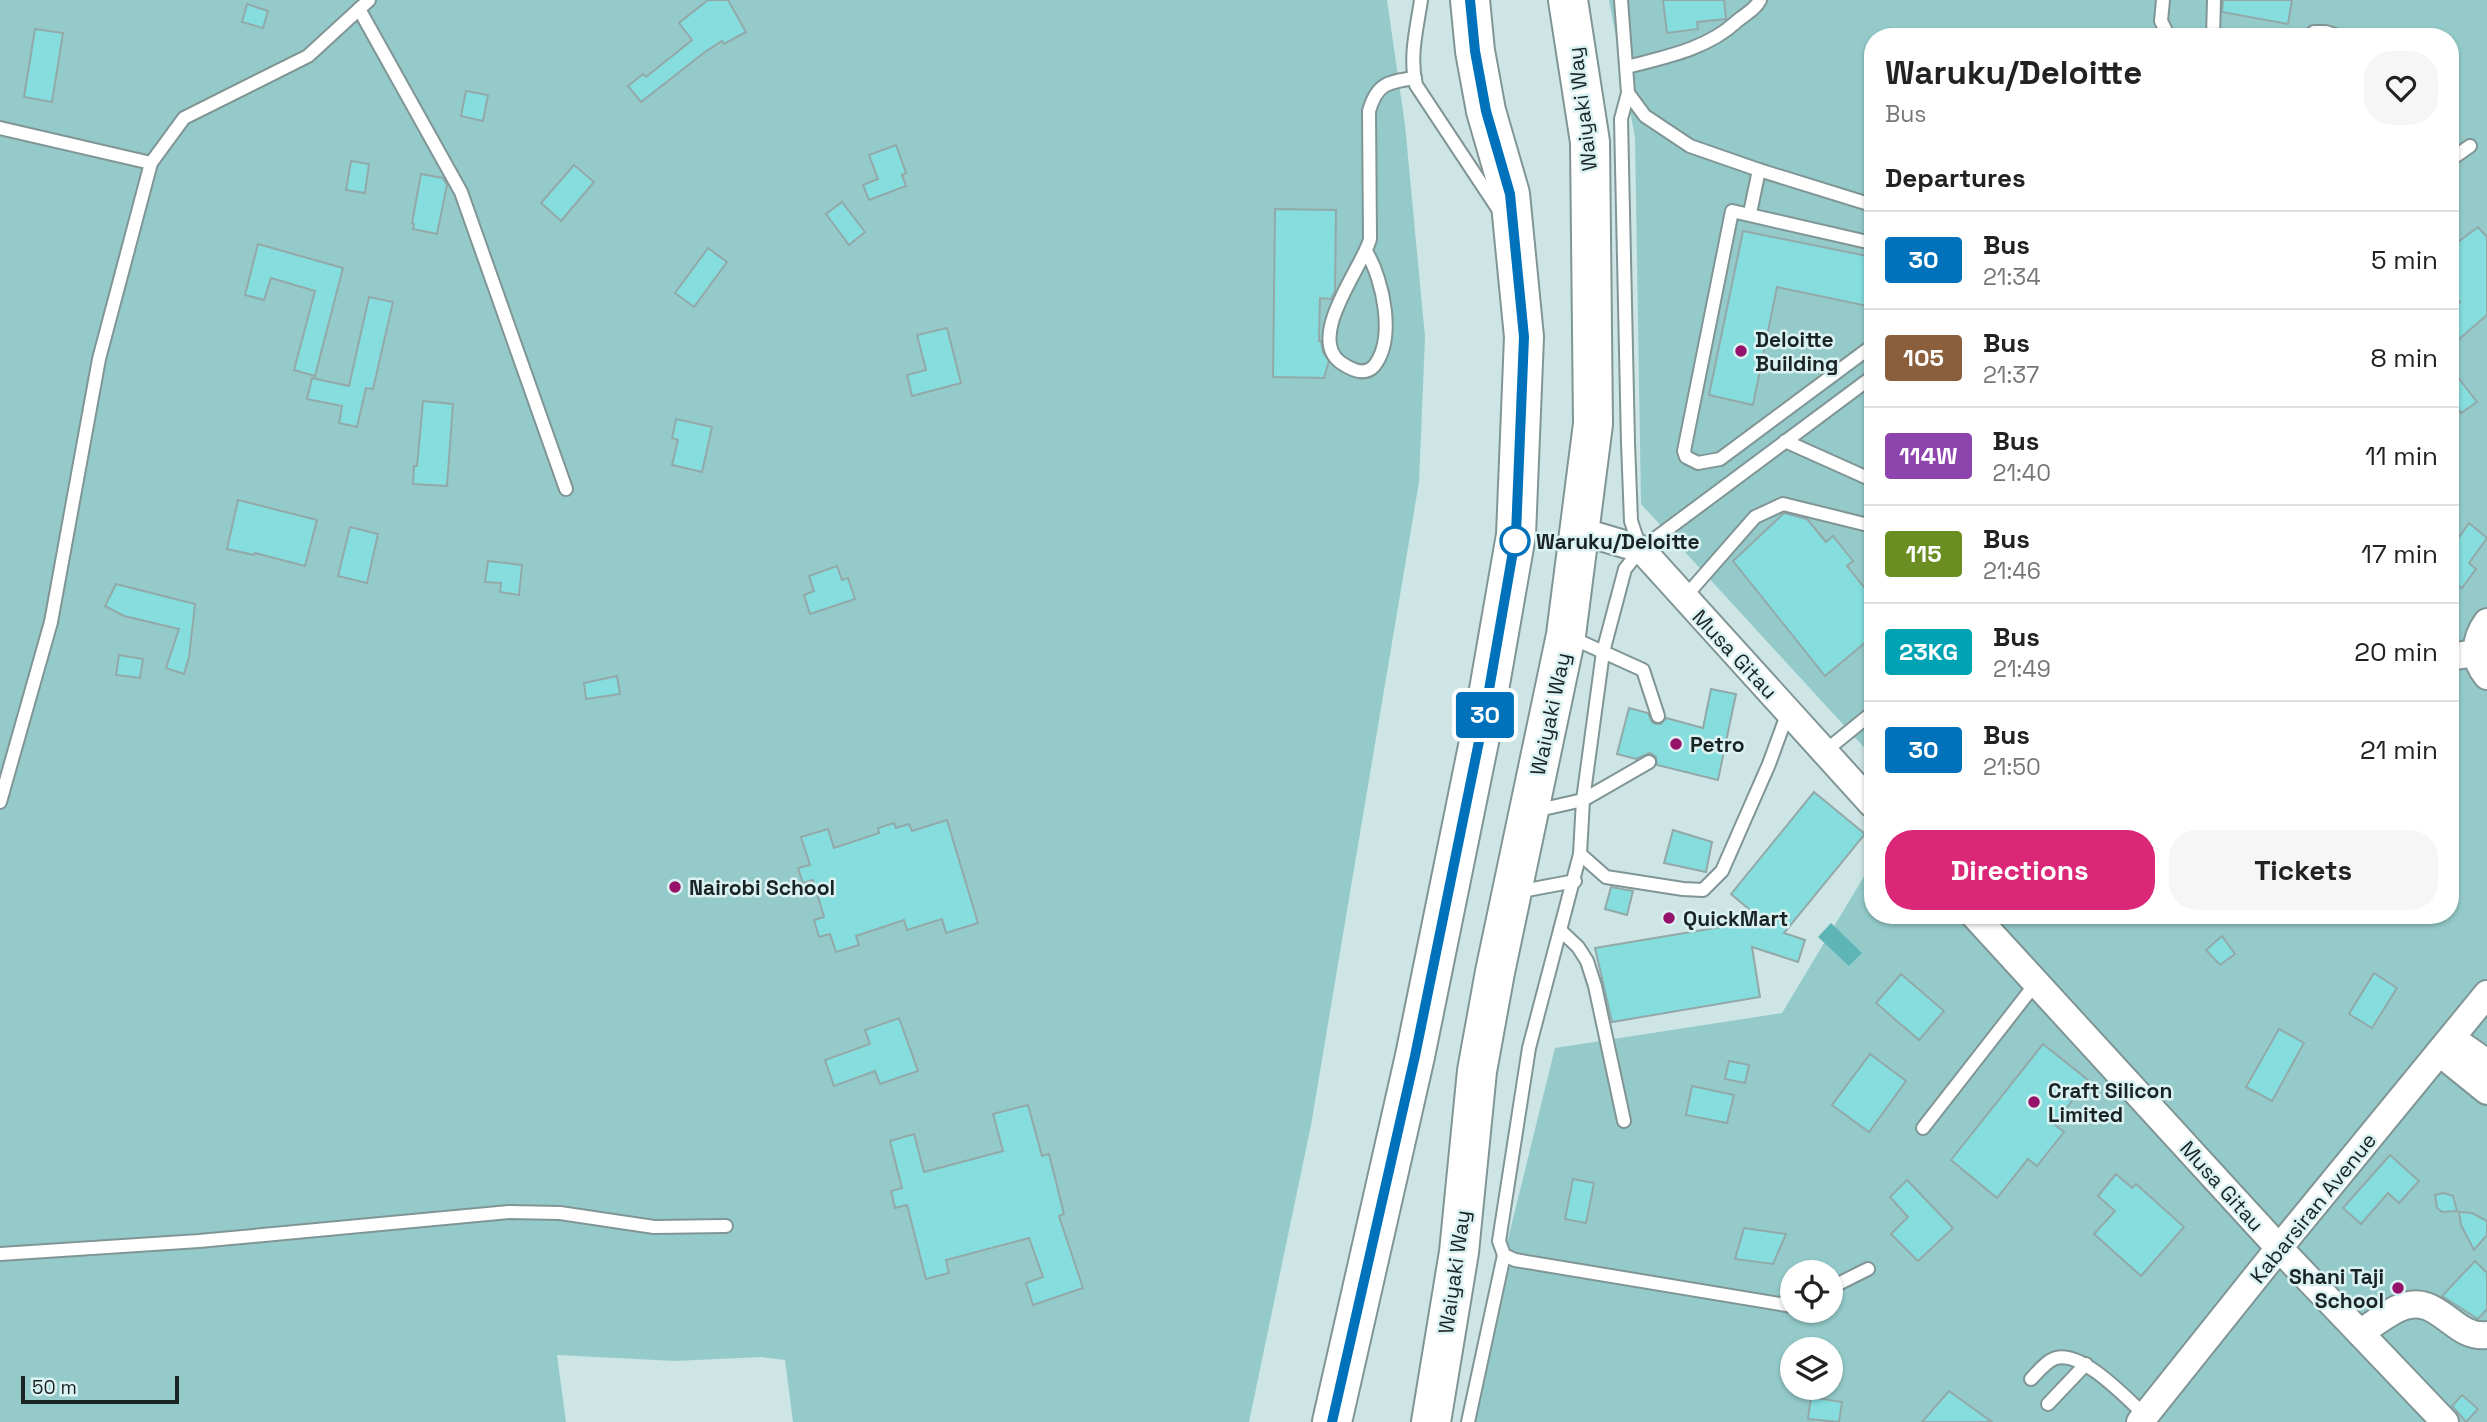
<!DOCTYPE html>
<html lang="en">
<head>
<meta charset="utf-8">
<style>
	:root { --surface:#fff; --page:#f6f6f6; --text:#222; --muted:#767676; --line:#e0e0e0; --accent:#db2777 }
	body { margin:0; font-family:"Space Grotesk",sans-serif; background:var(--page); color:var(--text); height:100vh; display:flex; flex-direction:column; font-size:26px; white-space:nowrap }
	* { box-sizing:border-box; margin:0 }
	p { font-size:23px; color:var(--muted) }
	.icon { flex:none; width:38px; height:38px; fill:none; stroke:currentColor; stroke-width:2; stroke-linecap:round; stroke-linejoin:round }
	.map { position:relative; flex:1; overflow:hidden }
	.sheet { position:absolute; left:1864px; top:28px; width:595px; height:896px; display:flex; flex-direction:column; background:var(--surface); border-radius:28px; box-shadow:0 2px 5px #0004 }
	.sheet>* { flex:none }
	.badge { padding:0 14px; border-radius:5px; font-size:24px; line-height:46px }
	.buttons { position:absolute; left:1780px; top:1260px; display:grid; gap:14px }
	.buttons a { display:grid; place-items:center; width:63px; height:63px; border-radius:50%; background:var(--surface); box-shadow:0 2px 5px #0004; font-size:35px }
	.scale { position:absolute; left:21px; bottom:18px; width:158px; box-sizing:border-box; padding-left:7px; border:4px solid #1b2424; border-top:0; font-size:19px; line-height:24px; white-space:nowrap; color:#1b2424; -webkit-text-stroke:5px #dbf2f2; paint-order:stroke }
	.map>.badge { position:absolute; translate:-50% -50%; box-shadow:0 0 0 4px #fff }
	h2 { padding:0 21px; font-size:26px; line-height:63px }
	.round { display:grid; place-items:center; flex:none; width:74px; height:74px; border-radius:28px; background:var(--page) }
	.head { display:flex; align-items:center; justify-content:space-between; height:119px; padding:0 21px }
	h1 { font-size:33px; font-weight:800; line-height:52px }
	.cta { display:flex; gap:14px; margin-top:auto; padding:14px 21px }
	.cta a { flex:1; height:80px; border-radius:28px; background:var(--accent); color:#fff; font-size:28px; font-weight:800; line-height:80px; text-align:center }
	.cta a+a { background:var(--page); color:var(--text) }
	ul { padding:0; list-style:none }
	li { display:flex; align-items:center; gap:21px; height:98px; padding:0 21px; border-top:2px solid var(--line) }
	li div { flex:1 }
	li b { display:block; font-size:26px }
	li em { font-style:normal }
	li .badge { min-width:77px; font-weight:700; text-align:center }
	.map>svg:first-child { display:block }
	.green { fill:#94cbca; fill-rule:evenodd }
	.water { fill:#5db5b5 }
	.building { fill:#85dddd; stroke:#93a9a9; stroke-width:2 }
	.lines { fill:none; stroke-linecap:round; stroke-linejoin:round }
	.lane-casing { stroke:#809595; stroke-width:16 }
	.street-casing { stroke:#809595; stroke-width:30 }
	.highway-casing { stroke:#809595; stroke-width:42 }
	.lane { stroke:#fff; stroke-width:12 }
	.street { stroke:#fff; stroke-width:26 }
	.highway { stroke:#fff; stroke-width:38 }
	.line-casing { stroke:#fff; stroke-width:16 }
	.line { stroke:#0072bc; stroke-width:10 }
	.poi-dot { fill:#95136b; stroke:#dbf2f2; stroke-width:2.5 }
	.stop-dot { fill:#fff; stroke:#0072bc; stroke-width:3.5 }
	.labels { text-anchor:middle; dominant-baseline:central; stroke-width:5; stroke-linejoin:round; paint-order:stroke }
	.street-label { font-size:21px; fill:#1b2424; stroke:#dbf2f2 }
	.poi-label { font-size:21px; font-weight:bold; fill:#1b2424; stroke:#dbf2f2; text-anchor:start }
	.stop-label { font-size:21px; font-weight:bold; fill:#1b2424; stroke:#dbf2f2; text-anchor:start }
</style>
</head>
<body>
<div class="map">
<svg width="2487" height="1422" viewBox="0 0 2487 1422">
	<rect width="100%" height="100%" fill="#cee5e5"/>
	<!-- green -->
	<g class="green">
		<polygon points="0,0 1387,0 1405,125 1425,337 1419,482 1311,1125 1249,1422 793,1422 785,1360 761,1357 675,1361 557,1355 566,1422 0,1422"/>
		<path d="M1609,0H2487V1422H1463L1555,1048L1782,1013L1866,873L1872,869V915H2450V37H1872V756L1641,504L1635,137ZM1792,1272H1830V1311H1792ZM1792,1349H1830V1388H1792Z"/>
	</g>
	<!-- water -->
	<polygon class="water" points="1831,923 1862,953 1849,966 1818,937"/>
	<!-- building -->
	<g class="building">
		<polygon points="708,0 728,0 746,32 724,44 722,41 705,52 641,102 628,86 643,74 646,77 692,40 679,23"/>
		<polygon points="1663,0 1724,0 1726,19 1697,22 1698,29 1667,33"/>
		<polygon points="2223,0 2292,0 2288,24 2222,12"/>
		<polygon points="247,4 268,11 263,28 242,22"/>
		<polygon points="35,29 63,33 52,102 24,97"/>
		<polygon points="466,91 488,95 483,121 461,116"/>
		<polygon points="896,145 906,173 902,175 906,186 869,200 863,185 878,179 869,155"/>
		<polygon points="351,161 369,164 365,193 346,190"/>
		<polygon points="574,165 594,182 561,221 541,203"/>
		<polygon points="421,174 443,178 447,185 437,234 413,229 414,224 412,223"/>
		<polygon points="842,202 865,232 849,245 826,214"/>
		<polygon points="1275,209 1336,210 1335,291 1331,299 1320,298 1319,341 1321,341 1323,352 1329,361 1324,378 1273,377"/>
		<polygon points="2478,227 2487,237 2487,315 2450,347 2450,310 2460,302 2450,289 2450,248"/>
		<polygon points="1743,231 1872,257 1872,307 1777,287 1753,405 1709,395"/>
		<polygon points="258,244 343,268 315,376 294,370 315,291 271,278 264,300 245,295"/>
		<polygon points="708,248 727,262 694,307 675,293"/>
		<polygon points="369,297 393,302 373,389 366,388 357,427 339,423 342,406 307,399 312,378 349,386"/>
		<polygon points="947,328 961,383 912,396 907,375 926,370 917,335"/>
		<polygon points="2450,367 2477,402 2461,413 2450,397"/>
		<polygon points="423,401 453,404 447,486 413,484 414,466 417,466"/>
		<polygon points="676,419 712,427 702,472 672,465 678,440 672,438"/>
		<polygon points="238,500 317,520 305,566 255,553 254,555 227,549"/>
		<polygon points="1784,513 1807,519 1826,542 1833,536 1853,561 1847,566 1872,597 1872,637 1825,676 1733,561"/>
		<polygon points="2469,523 2487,538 2469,563 2476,569 2462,588 2454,583 2450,589 2450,550"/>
		<polygon points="350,527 378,534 367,583 338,576"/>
		<polygon points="488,561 522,565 519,595 500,592 501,583 485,582"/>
		<polygon points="837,566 842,580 848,578 855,599 810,614 804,595 814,591 809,576"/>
		<polygon points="116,584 195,604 189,657 184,674 166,668 179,629 124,616 105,606"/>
		<polygon points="119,655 143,659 140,678 116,675"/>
		<polygon points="617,676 620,694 586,699 584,683"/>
		<polygon points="1711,689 1736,694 1718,780 1657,765 1656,757 1650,753 1636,759 1617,754 1629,708 1648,713 1652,722 1656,724 1661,724 1666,718 1703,728"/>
		<polygon points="1814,792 1865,834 1784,933 1805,940 1798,962 1752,947 1760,997 1612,1022 1595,948 1762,920 1731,894"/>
		<polygon points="947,820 978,923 946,933 942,919 907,930 904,920 856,936 859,945 836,952 830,934 819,937 814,920 824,917 813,880 803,883 798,868 810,865 801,837 828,829 834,848 879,833 878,828 894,823 896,828 909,824 912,831"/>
		<polygon points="1673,830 1712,842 1706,872 1664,863"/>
		<polygon points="1611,887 1633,891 1627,915 1605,909"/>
		<polygon points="2222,936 2235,954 2220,965 2206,950"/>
		<polygon points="2374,973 2397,988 2372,1028 2349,1014"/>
		<polygon points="1901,974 1944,1011 1919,1040 1876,1003"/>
		<polygon points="899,1018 918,1071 880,1084 875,1071 834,1086 825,1060 870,1044 865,1030"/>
		<polygon points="2279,1029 2304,1043 2272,1101 2246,1087"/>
		<polygon points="2043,1044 2088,1080 2054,1124 2064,1132 2037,1166 2028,1159 1997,1198 1951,1160"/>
		<polygon points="1870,1054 1906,1081 1869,1132 1832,1105"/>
		<polygon points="1729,1061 1749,1065 1745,1083 1725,1079"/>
		<polygon points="1692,1086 1734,1095 1727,1123 1686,1115"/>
		<polygon points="1028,1105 1042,1156 1049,1154 1064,1214 1059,1216 1083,1288 1033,1305 1026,1283 1043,1277 1029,1238 946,1260 949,1273 926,1279 907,1205 895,1208 891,1191 902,1188 890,1141 914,1134 924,1172 1003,1151 993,1114"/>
		<polygon points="2390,1155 2419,1181 2399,1203 2388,1193 2361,1224 2343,1208"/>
		<polygon points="2116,1174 2132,1188 2136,1184 2184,1227 2141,1276 2094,1234 2115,1211 2098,1196"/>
		<polygon points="1573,1179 1594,1183 1586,1223 1565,1219"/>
		<polygon points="1907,1180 1953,1228 1918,1261 1891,1234 1908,1217 1890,1197"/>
		<polygon points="2444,1193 2453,1196 2457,1211 2442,1212 2437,1208 2435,1195"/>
		<polygon points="2459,1212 2472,1213 2487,1221 2487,1235 2474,1250 2461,1225"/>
		<polygon points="1744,1228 1786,1234 1773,1264 1735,1259"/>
		<polygon points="2475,1261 2487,1273 2487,1309 2478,1319 2442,1296"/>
		<polygon points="1949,1391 1992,1422 1922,1422"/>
		<polygon points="2462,1395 2478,1409 2466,1422 2452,1406"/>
		<polygon points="1811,1397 1842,1402 1839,1422 1808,1419"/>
	</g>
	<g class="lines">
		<!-- lane casing -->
		<g class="lane-casing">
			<g id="lane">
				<path d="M1421,0C1417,28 1409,57 1416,85L1500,212"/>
				<polyline points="1621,0 1628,93 1645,116 1690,146 1759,170 1872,205"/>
				<polyline points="2163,0 2161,21 2168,35 2179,37"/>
				<polyline points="359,9 461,192 566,489"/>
				<polyline points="2213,37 2214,0"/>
				<polyline points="2308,37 2314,32 2326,32 2341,37"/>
				<path d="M1627,67C1665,57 1707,49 1736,22C1745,14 1755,10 1760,0"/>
				<polyline points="1628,93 1621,119 1628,443 1631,521 1640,548"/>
				<polyline points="0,128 151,163"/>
				<polyline points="2450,160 2470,146"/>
				<polyline points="1750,213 1759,170"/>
				<polyline points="1872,243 1732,211 1684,451 1686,457 1698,463 1720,459 1872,346"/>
				<path d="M1367,253C1383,280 1396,339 1374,366C1364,377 1350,369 1340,362C1306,336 1364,265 1370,239L1369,111C1377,83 1388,82 1415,78"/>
				<polyline points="1785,441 1872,480"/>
				<polyline points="1684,598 1755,517 1783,504 1864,524 1872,521"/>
				<polyline points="1570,637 1643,670 1658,716"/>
				<polyline points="1788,712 1769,764 1722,871 1703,890 1683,889 1606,877 1580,854 1583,800 1603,652 1625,569 1641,549 1872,377"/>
				<polyline points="1824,752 1872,713"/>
				<polyline points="0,802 51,622 99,359 151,163 184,118 308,56 369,0"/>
				<polyline points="1534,811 1583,800 1649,762"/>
				<polyline points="1580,854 1529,1048 1499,1241 1504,1255 1515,1260 1792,1306"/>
				<polyline points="1517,892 1575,881"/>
				<polyline points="1560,930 1578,947 1587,961 1595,986 1624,1121"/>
				<polyline points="1923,1128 2036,983"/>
				<polyline points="0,1254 199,1241 509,1212 560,1213 654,1227 726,1226"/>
				<polyline points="1830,1288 1868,1269"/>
				<path d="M2031,1379C2038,1372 2046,1361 2056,1358C2083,1351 2126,1398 2145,1415"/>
				<polyline points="2048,1404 2086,1364"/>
				<polyline points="1468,1422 1504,1255"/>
			</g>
		</g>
		<!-- street casing -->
		<g class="street-casing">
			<g id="street">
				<polyline points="1580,531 1641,549 1872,804"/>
				<path d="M2487,622C2474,640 2473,659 2487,676"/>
				<polyline points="2450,657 2475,653"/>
				<polyline points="1974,915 2279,1248 2445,1422"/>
				<polyline points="2453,1039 2487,1063"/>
				<polyline points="2440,1053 2487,1091"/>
				<path d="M2360,1333C2372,1325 2385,1315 2397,1309C2438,1289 2452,1340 2487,1335"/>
				<polyline points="2140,1422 2279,1248 2487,994"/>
			</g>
		</g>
		<!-- highway casing -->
		<g class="highway-casing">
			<g id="highway">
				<polyline points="1332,1422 1415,1056 1486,707 1516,535 1524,337 1510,194 1486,111 1475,51 1470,0"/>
				<polyline points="1431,1422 1459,1252 1477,1071 1495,972 1566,635 1593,424 1590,142 1568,0"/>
			</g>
		</g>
		<!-- lane -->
		<use href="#lane" class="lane"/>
		<!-- street -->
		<use href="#street" class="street"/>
		<!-- highway -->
		<use href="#highway" class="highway"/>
	</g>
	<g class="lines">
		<!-- line casing -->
		<g class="line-casing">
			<polyline id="line" points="1332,1422 1415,1056 1486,707 1516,534 1524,337 1510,194 1486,111 1475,51 1470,0"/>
		</g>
		<!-- line -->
		<use href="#line" class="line"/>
	</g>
	<!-- markers -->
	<g class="poi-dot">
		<circle cx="1741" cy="351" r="7"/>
		<circle cx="1676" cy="744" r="7"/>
		<circle cx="675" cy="887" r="7"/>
		<circle cx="1669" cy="918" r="7"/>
		<circle cx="2034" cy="1102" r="7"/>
		<circle cx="2398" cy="1288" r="7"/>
	</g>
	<circle class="stop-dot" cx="1515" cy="541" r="14"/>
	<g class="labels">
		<!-- street labels -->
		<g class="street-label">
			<text transform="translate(1582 109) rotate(-97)">Waiyaki Way</text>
			<text transform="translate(1735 654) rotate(47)">Musa Gitau</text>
			<text transform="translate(1550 714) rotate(-78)">Waiyaki Way</text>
			<text transform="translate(2222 1186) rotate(48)">Musa Gitau</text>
			<text transform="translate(2313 1208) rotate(-51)">Kabarsiran Avenue</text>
			<text transform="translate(1454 1272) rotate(-82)">Waiyaki Way</text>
		</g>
		<!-- poi labels -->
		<g class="poi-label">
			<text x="1755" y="339">Deloitte<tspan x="1755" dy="24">Building</tspan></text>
			<text x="1690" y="744">Petro</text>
			<text x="689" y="887">Nairobi School</text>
			<text x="1683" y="918">QuickMart</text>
			<text x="2048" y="1090">Craft Silicon<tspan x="2048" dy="24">Limited</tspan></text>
			<text x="2384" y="1276" text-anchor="end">Shani Taji<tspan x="2384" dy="24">School</tspan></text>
		</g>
		<!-- stop labels -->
		<g class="stop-label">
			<text x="1536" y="541">Waruku/Deloitte</text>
		</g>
	</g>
</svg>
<div class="buttons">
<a><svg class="icon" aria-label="locate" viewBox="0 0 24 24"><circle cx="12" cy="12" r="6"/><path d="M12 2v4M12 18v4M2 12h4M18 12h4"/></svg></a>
<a><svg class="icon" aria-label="layers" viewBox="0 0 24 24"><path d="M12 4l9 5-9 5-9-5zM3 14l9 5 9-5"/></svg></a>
</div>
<div class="scale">50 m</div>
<b class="badge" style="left:1485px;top:715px;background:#0072bc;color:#fff">30</b>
<section class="sheet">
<div class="head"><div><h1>Waruku/Deloitte</h1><p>Bus</p></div><a class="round"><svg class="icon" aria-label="heart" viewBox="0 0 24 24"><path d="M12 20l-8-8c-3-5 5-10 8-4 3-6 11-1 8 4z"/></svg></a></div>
<h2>Departures</h2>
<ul>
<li><span class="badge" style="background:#0072bc;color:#fff">30</span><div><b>Bus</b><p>21:34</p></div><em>5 min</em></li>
<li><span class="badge" style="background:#8b5e3c;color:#fff">105</span><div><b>Bus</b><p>21:37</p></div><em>8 min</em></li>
<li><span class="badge" style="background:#8e44ad;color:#fff">114W</span><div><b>Bus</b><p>21:40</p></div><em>11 min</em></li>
<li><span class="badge" style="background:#6b8e23;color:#fff">115</span><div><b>Bus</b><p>21:46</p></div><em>17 min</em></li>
<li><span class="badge" style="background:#00a3b4;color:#fff">23KG</span><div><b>Bus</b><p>21:49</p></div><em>20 min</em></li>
<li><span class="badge" style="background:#0072bc;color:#fff">30</span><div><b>Bus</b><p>21:50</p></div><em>21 min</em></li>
</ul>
<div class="cta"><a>Directions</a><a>Tickets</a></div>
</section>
</div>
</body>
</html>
